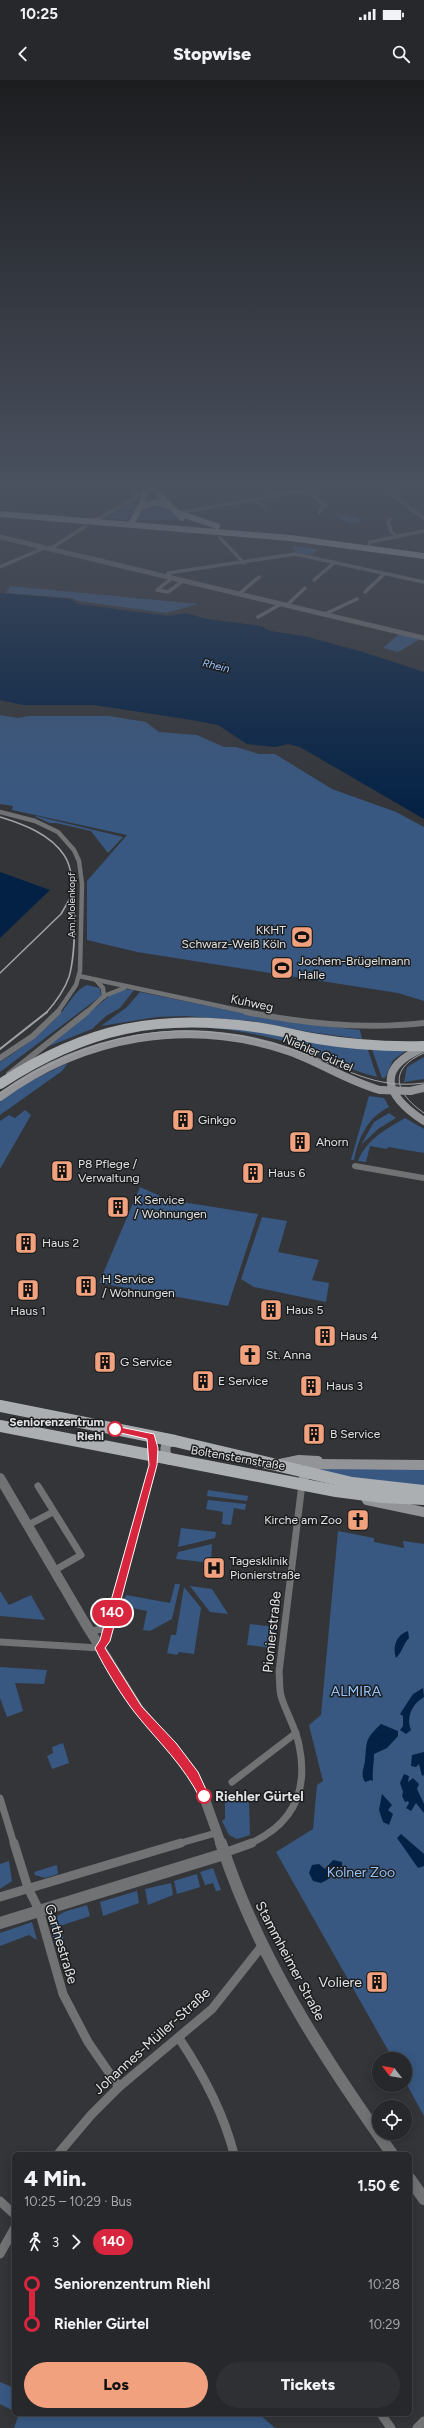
<!DOCTYPE html>
<html lang="de">
<head>
<meta charset="utf-8">
<style>
	:root { --surface:#26282b; --page:#2e3033; --text:#f1f3f6; --muted:#a4a6a9; --line:#424447; --accent:#f1a17d }
	body { margin:0; font-family:Figtree,sans-serif; background:var(--page); color:var(--text); height:100vh; display:flex; flex-direction:column; font-size:15px; white-space:nowrap }
	* { box-sizing:border-box; margin:0 }
	p { font-size:13px; color:var(--muted) }
	.icon { flex:none; width:22px; height:22px; fill:none; stroke:currentColor; stroke-width:2; stroke-linecap:round; stroke-linejoin:round }
	.map { position:relative; flex:1; overflow:hidden }
	.panel { position:absolute; left:12px; top:2072px; width:400px; height:264px; display:flex; flex-direction:column; background:var(--surface); border-radius:6px; box-shadow:0 2px 10px #0003,0 0 0 1px var(--line) }
	.panel>* { flex:none }
	.badge { padding:0 8px; border-radius:13px; font-size:14px; line-height:26px }
	.needle { width:26px; rotate:301deg }
	.fabs { position:absolute; left:372px; top:1972px; display:grid; gap:8px }
	.fabs a { display:grid; place-items:center; width:40px; height:40px; border-radius:50%; background:var(--surface); box-shadow:0 2px 10px #0003,0 0 0 1px var(--line); font-size:20px }
	.map>.badge { position:absolute; translate:-50% -50%; box-shadow:0 0 0 2px #fff }
	.legs { display:flex; align-items:center; gap:6px; height:44px; padding:0 12px; font-size:13px }
	.legs p { margin-inline-start:auto }
	.head { display:flex; align-items:center; justify-content:space-between; height:68px; padding:0 12px }
	h1 { font-size:22px; font-weight:800; line-height:30px }
	.action { display:flex; gap:8px; margin-top:auto; padding:8px 12px }
	.action a { flex:1; height:46px; border-radius:24px; background:var(--accent); color:#111; font-size:16px; font-weight:800; line-height:46px; text-align:center }
	.action a+a { background:var(--page); color:var(--text) }
	ul { padding:0 12px; list-style:none }
	li { display:flex; align-items:center; gap:14px; height:40px; font-size:15px }
	li i { display:grid; place-items:center; width:6px; height:100%; margin:0 5px; background:currentColor }
	li i::after { content:''; width:10px; height:10px; margin:-5px; border:3px solid; border-radius:50%; background:var(--surface) }
	li p { margin-inline-start:auto }
	li:first-child i { background:linear-gradient(#0000 50%,currentColor 0) }
	li:last-child i { background:linear-gradient(currentColor 50%,#0000 0) }
	.status { display:flex; justify-content:space-between; align-items:center; height:28px; padding:0 20px; background:var(--surface); direction:ltr }
	.status svg { height:11px; fill:currentColor }
	header { display:flex; justify-content:space-between; align-items:center; height:52px; padding:0 12px; background:var(--surface); font-size:18px; font-weight:800 }
	.map>svg:first-child { display:block }
	.green { fill:#385882 }
	.water { fill:#032145 }
	.lines { fill:none; stroke-linecap:round; stroke-linejoin:round }
	.minor-far4 { stroke:#717274; stroke-width:3.5 }
	.minor-far3 { stroke:#717274; stroke-width:4.5 }
	.minor-far2 { stroke:#717274; stroke-width:6 }
	.minor-far1 { stroke:#717274; stroke-width:7 }
	.minor { stroke:#717274; stroke-width:9 }
	.tertiary-far2 { stroke:#717274; stroke-width:5 }
	.tertiary-far1 { stroke:#717274; stroke-width:10 }
	.tertiary { stroke:#717274; stroke-width:12 }
	.secondary-far1 { stroke:#929497; stroke-width:8 }
	.secondary { stroke:#929497; stroke-width:10 }
	.primary-far2 { stroke:#acafb2; stroke-width:6 }
	.primary-far1 { stroke:#acafb2; stroke-width:10 }
	.primary { stroke:#acafb2; stroke-width:12 }
	.tram { stroke:#a1a3a6; stroke-width:1 }
	.rail-far1 { stroke:#a1a3a6; stroke-width:1.5 }
	.rail { stroke:#a1a3a6; stroke-width:2 }
	.secondary-bridge { stroke:#929497; stroke-width:8 }
	.line-1 { fill:#d7263d; stroke:#fff }
	.stop-1-dot { fill:#fff; stroke:#d7263d; stroke-width:2 }
	.labels { text-anchor:middle; dominant-baseline:central; stroke-width:3; stroke-linejoin:round; paint-order:stroke }
	.far-street-label { font-size:10px; fill:#e0e2e4; stroke:#1c1d1e }
	.far-water-label { font-size:11px; font-style:italic; fill:#95c1fa; stroke:#1c1d1e }
	.poi-label { font-size:12px; fill:#e0e2e4; stroke:#1c1d1e; text-anchor:start }
	.street-label { font-size:12px; fill:#e0e2e4; stroke:#1c1d1e }
	.stop-label { font-size:12px; font-weight:bold; fill:#e0e2e4; stroke:#1c1d1e; text-anchor:end }
	.near-street-label { font-size:14px; fill:#e0e2e4; stroke:#1c1d1e }
	.near-park-label { font-size:14px; fill:#96c3fc; stroke:#1c1d1e }
	.near-stop-label { font-size:14px; font-weight:bold; fill:#e0e2e4; stroke:#1c1d1e; text-anchor:start }
	.near-poi-label { font-size:14px; fill:#e0e2e4; stroke:#1c1d1e; text-anchor:end }
</style>
</head>
<body>
<div class="status"><b>10:25</b><svg viewBox="0 0 49 12"><path d="M0 12V9h3v3zM5 12V6h3v6zM10 12V3h3v9zM15 12V0h3v12zM26 1h20v11H26zM47 4h2v5h-2z"/></svg></div>
<header><svg class="icon" aria-label="back" viewBox="0 0 24 24"><path d="M15 5l-7 7 7 7"/></svg>Stopwise<svg class="icon" aria-label="search" viewBox="0 0 24 24"><circle cx="10" cy="10" r="6"/><path d="M15 15l6 6"/></svg></header>
<div class="map">
<svg width="424" height="2348" viewBox="0 0 424 2348">
	<rect width="100%" height="100%" fill="#333539"/>
	<!-- green -->
	<g class="green">
		<polygon points="136,409 142,409 143,415 128,440 106,438 137,418 140,414"/>
		<polygon points="147,424 165,425 180,439 134,441"/>
		<polygon points="346,433 351,437 355,436 362,441 348,444 335,434"/>
		<polygon points="293,466 319,469 310,476 297,473 292,468"/>
		<polygon points="10,506 198,524 166,533 78,521 72,518 6,513"/>
		<polygon points="399,554 420,559 398,572 383,568"/>
		<polygon points="0,635 18,638 29,636 109,636 146,642 159,652 197,655 224,667 236,667 259,674 275,674 332,709 396,732 424,747 424,921 398,913 137,872 87,860 87,801 127,755 12,730 13,726 0,724"/>
		<polygon points="36,737 36,736 123,757 108,773 91,751 56,743 50,743"/>
		<path d="M87,905L100,908L101,916L0,992V982C21,969 43,952 60,934C69,924 75,910 87,905Z"/>
		<polygon points="122,909 134,910 120,928 106,936 92,949 47,967 112,914"/>
		<polygon points="140,912 282,941 360,950 362,959 309,952 253,941 186,936 157,937 101,946 127,927"/>
		<path d="M180,943C245,945 303,958 367,967L377,997C347,990 321,973 292,964C234,945 155,939 97,960L96,958L125,950Z"/>
		<polygon points="371,967 407,970 393,980 385,998 382,998"/>
		<polygon points="424,977 424,999 404,1002 407,987"/>
		<polygon points="68,983 62,991 0,1035 0,1022 26,1003"/>
		<path d="M369,1016L384,1018L389,1027C367,1038 359,1057 354,1080H351Z"/>
		<polygon points="25,1030 31,1035 0,1089 0,1041 9,1035 15,1038"/>
		<polygon points="389,1033 396,1038 378,1049 361,1065 374,1042"/>
		<path d="M405,1038L424,1049V1073L388,1067L387,1069L370,1066L366,1082L358,1081C366,1060 386,1049 405,1038Z"/>
		<polygon points="140,1107 169,1120 258,1134 228,1226 99,1203"/>
		<polygon points="262,1137 287,1141 278,1172 319,1180 312,1200 329,1203 326,1222 254,1207 241,1199"/>
		<polygon points="315,1389 424,1389 424,1408 380,1405"/>
		<polygon points="208,1410 248,1416 247,1421 207,1416"/>
		<polygon points="208,1420 246,1424 245,1430 234,1428 231,1445 222,1444 223,1432 206,1429"/>
		<polygon points="181,1448 216,1452 215,1458 178,1467"/>
		<polygon points="338,1451 374,1458 374,1462 404,1468 403,1461 424,1464 424,2036 405,2001 405,1979 393,1979 276,1772 313,1749 317,1705 323,1701 309,1645 321,1635"/>
		<polygon points="212,1464 211,1483 176,1479 178,1472"/>
		<polygon points="175,1504 180,1504 172,1539 150,1551 143,1550 147,1531 122,1526 126,1515 170,1523"/>
		<polygon points="190,1506 212,1509 228,1534 210,1532"/>
		<polygon points="184,1507 201,1528 194,1574 179,1572 177,1575 167,1573 171,1555 176,1555"/>
		<polygon points="0,1511 9,1525 31,1515 45,1540 0,1536"/>
		<polygon points="250,1544 275,1547 272,1568 247,1565"/>
		<polygon points="0,1587 47,1590 44,1604 15,1603 23,1631 7,1637 0,1618"/>
		<polygon points="63,1663 69,1683 52,1689 47,1676 53,1673 52,1667"/>
		<polygon points="239,1718 249,1723 250,1755 237,1759 229,1755 222,1741 225,1739 225,1723 230,1719"/>
		<polygon points="9,1781 12,1801 0,1809 0,1784"/>
		<polygon points="57,1785 58,1794 45,1798 35,1795 34,1792"/>
		<polygon points="213,1788 221,1810 216,1811 213,1803 205,1805 200,1792"/>
		<polygon points="197,1794 200,1807 177,1814 174,1801"/>
		<polygon points="171,1803 173,1815 148,1825 145,1809"/>
		<polygon points="137,1811 139,1823 103,1836 100,1822"/>
		<path d="M87,1825L90,1836L60,1846L64,1861L55,1864C44,1833 62,1833 87,1825Z"/>
		<polygon points="32,1842 37,1860 29,1855 0,1866 0,1853"/>
		<polygon points="0,2302 14,2308 14,2331 0,2324"/>
		<polygon points="19,2334 259,2334 275,2348 14,2348"/>
	</g>
	<!-- water -->
	<g class="water">
		<polygon points="0,513 70,519 78,524 167,536 186,533 207,539 261,546 270,551 304,556 363,572 424,592 424,739 300,667 288,664 275,667 247,664 218,645 192,640 94,625 23,625 0,620"/>
		<polygon points="0,792 50,810 0,858"/>
		<path d="M408,1551L409,1558C403,1564 403,1571 396,1578C392,1567 396,1555 408,1551Z"/>
		<path d="M423,1608L424,1617C412,1624 406,1637 411,1650L406,1654L400,1650L403,1646V1636L400,1634L413,1614Z"/>
		<path d="M381,1644L398,1651V1656L387,1668L374,1674C374,1684 372,1691 373,1701L371,1700L365,1702C360,1694 364,1689 365,1681C367,1660 365,1659 381,1644Z"/>
		<polygon points="424,1672 424,1695 422,1696 419,1684 416,1687 411,1686 412,1675"/>
		<polygon points="404,1694 409,1696 408,1702 413,1698 419,1704 417,1709 424,1724 424,1733 416,1723 411,1731 406,1728 409,1723 408,1721 405,1722 402,1716 403,1712 400,1703"/>
		<polygon points="382,1714 392,1725 388,1730 393,1734 389,1745 383,1742 379,1730"/>
		<polygon points="401,1754 424,1774 424,1786 418,1788 397,1758"/>
		<polygon points="333,1780 342,1782 342,1789 333,1792 327,1800 321,1803 313,1801 309,1793 312,1785 319,1784 325,1789"/>
	</g>
	<g class="lines">
		<!-- minor-far4 -->
		<g class="minor-far4">
			<polyline points="384,409 424,438"/>
			<polyline points="306,410 324,425 319,433"/>
			<polyline points="254,419 264,427"/>
			<polyline points="178,433 312,409"/>
			<polyline points="390,439 388,442 391,451 397,457"/>
			<polyline points="90,440 100,438 135,418 138,414 134,409"/>
			<polyline points="220,458 244,483"/>
			<polyline points="368,467 370,462 424,451"/>
			<polyline points="50,469 86,446"/>
			<polyline points="0,487 44,468"/>
			<polyline points="171,497 168,493 295,474 424,502"/>
			<polyline points="172,498 157,510 168,512 184,500"/>
			<polyline points="314,500 335,482"/>
			<polyline points="365,512 384,494"/>
			<polyline points="239,514 259,497"/>
			<polyline points="287,525 305,508"/>
			<polyline points="325,534 357,519"/>
			<polyline points="258,537 281,524"/>
		</g>
		<!-- minor-far3 -->
		<g class="minor-far3">
			<polyline points="0,732 35,741 58,752 74,770 79,781 82,804 80,891 76,905 57,933"/>
			<polyline points="79,896 252,933"/>
			<polyline points="96,900 103,908 104,917"/>
			<polyline points="86,933 104,916 124,908"/>
		</g>
		<!-- minor-far2 -->
		<g class="minor-far2">
			<path d="M246,932C306,944 364,950 424,943"/>
			<polyline points="0,978 33,956 58,932"/>
			<polyline points="9,994 87,932"/>
			<polyline points="355,1086 424,1098"/>
		</g>
		<!-- minor-far1 -->
		<g class="minor-far1">
			<polyline points="38,1406 81,1475 55,1490"/>
			<polyline points="28,1445 53,1432"/>
			<polyline points="91,1551 108,1548"/>
			<polyline points="0,1562 100,1568 105,1561 153,1385 154,1368 151,1357"/>
			<polyline points="232,1702 296,1653"/>
			<polyline points="0,1718 14,1764"/>
			<polyline points="177,1764 216,1753"/>
			<path d="M249,1764C292,1745 309,1712 299,1665C296,1648 286,1633 281,1616C279,1608 280,1600 279,1592L302,1404"/>
		</g>
		<!-- minor -->
		<g class="minor">
			<polyline points="14,1763 28,1808 39,1830 63,1914 88,1962 119,2007"/>
			<polyline points="224,1773 252,1763"/>
			<polyline points="0,1817 181,1763"/>
			<path d="M179,1958C203,1994 223,2031 234,2074"/>
			<polyline points="58,2074 91,2035 119,2007 212,1929 262,1866"/>
			<polyline points="0,2121 14,2134"/>
			<polyline points="0,2174 14,2149"/>
			<polyline points="381,2334 391,2348"/>
			<polyline points="417,2348 424,2341"/>
		</g>
		<!-- tertiary-far2 -->
		<polyline class="tertiary-far2" points="0,457 424,558"/>
		<!-- tertiary-far1 -->
		<polyline class="tertiary-far1" points="0,1398 85,1543 138,1628 189,1688 203,1714 221,1764"/>
		<!-- tertiary -->
		<g class="tertiary">
			<path d="M221,1763C258,1877 323,1977 392,2074"/>
			<polyline points="0,1843 224,1774"/>
			<polyline points="410,2099 424,2119"/>
		</g>
		<!-- secondary-far1 -->
		<g class="secondary-far1">
			<path d="M423,968C374,989 386,1016 424,1041"/>
			<polyline points="410,1011 424,1008"/>
			<path d="M0,1017C83,956 189,937 288,971C320,982 347,1001 380,1010"/>
		</g>
		<!-- secondary -->
		<g class="secondary">
			<path d="M170,1380C165,1374 164,1370 167,1363L174,1361"/>
			<polyline points="280,1384 299,1380 318,1381"/>
			<polyline points="302,1404 307,1389 317,1384 424,1385"/>
			<polyline points="367,1420 424,1432"/>
		</g>
		<!-- primary-far2 -->
		<g class="primary-far2">
			<polyline points="154,409 182,438"/>
			<polyline points="142,426 156,422 170,426"/>
			<polyline points="178,433 217,446"/>
			<polyline points="0,434 290,458 424,476"/>
			<polyline points="131,444 143,422 145,409"/>
		</g>
		<!-- primary-far1 -->
		<path class="primary-far1" d="M0,1004C87,947 159,933 262,948C281,951 300,956 318,959C354,965 388,967 424,966"/>
		<!-- primary -->
		<g class="primary">
			<polyline points="0,1326 175,1361 352,1403 424,1411"/>
			<polyline points="0,1346 336,1411 382,1417 424,1419"/>
		</g>
		<!-- tram -->
		<g class="tram">
			<path d="M424,973C387,989 395,1013 424,1033"/>
			<path d="M0,1013C99,949 187,933 300,972C345,987 373,1010 424,1003"/>
		</g>
		<!-- rail-far1 -->
		<g class="rail-far1">
			<path d="M0,737C23,744 50,754 64,775C79,796 76,873 69,897C64,911 55,923 46,933"/>
			<polyline points="0,893 61,834 72,815"/>
		</g>
		<!-- rail -->
		<polyline class="rail" points="0,969 47,932"/>
		<!-- secondary-bridge -->
		<polyline class="secondary-bridge" points="380,1010 410,1011"/>
	</g>
	<!-- sky -->
	<linearGradient id="sky" x2="0" y2="1"><stop stop-color="#1c1d1f"/><stop offset="0.55" stop-color="#4a515f"/><stop offset="1" stop-color="#4a515f" stop-opacity="0"/></linearGradient>
	<rect width="424" height="737" fill="url(#sky)"/>
	<!-- line-1 -->
	<path class="line-1" d="M115,1346L154,1354L158,1368L157,1385L110,1561L105,1568L142,1627L176,1663L198,1692L209,1716L204,1721L201,1720C183,1684 160,1664 136,1634C123,1618 104,1587 95,1568L100,1560L149,1385L147,1359L112,1351V1347Z"/>
	<!-- icons -->
	<defs>
		<g id="stadium-square" transform="scale(1.15)"><rect x="-9" y="-9" width="18" height="18" rx="4" fill="#f1a17d" stroke="#1c1d1e"/><path d="M0-5a6.5 5 0 1 0 0 10a6.5 5 0 1 0 0-10ZM-3.5-1.8h7v3.6h-7Z" fill="#111"/></g>
		<g id="building-square" transform="scale(1.15)"><rect x="-9" y="-9" width="18" height="18" rx="4" fill="#f1a17d" stroke="#1c1d1e"/><path d="M-4-6H4V6H1V3H-1V6H-4ZM-2.5-4.3h1.7v1.8h-1.7ZM.8-4.3h1.7v1.8H.8ZM-2.5-1h1.7V.8h-1.7ZM.8-1h1.7V.8H.8Z" fill="#111"/></g>
		<g id="church-square" transform="scale(1.15)"><rect x="-9" y="-9" width="18" height="18" rx="4" fill="#f1a17d" stroke="#1c1d1e"/><path d="M-1.2-6h2.4v3.5h3.3v2.4h-3.3V6h-2.4V-.1h-3.3v-2.4h3.3Z" fill="#111"/></g>
		<g id="hospital-square" transform="scale(1.15)"><rect x="-9" y="-9" width="18" height="18" rx="4" fill="#f1a17d" stroke="#1c1d1e"/><path d="M-5-5h3v3.5h4V-5h3V5h-3V1.5h-4V5h-3Z" fill="#111"/></g>
	</defs>
	<g fill-rule="evenodd">
		<use href="#stadium-square" x="302" y="857"/>
		<use href="#stadium-square" x="282" y="888"/>
		<use href="#building-square" x="183" y="1040"/>
		<use href="#building-square" x="300" y="1062"/>
		<use href="#building-square" x="62" y="1091"/>
		<use href="#building-square" x="253" y="1093"/>
		<use href="#building-square" x="118" y="1127"/>
		<use href="#building-square" x="26" y="1163"/>
		<use href="#building-square" x="86" y="1206"/>
		<use href="#building-square" x="28" y="1210"/>
		<use href="#building-square" x="271" y="1230"/>
		<use href="#building-square" x="325" y="1256"/>
		<use href="#church-square" x="250" y="1275"/>
		<use href="#building-square" x="105" y="1282"/>
		<use href="#building-square" x="203" y="1301"/>
		<use href="#building-square" x="311" y="1306"/>
		<use href="#building-square" x="314" y="1354"/>
		<use href="#church-square" x="358" y="1440"/>
		<use href="#hospital-square" x="214" y="1488"/>
		<use href="#building-square" x="377" y="1902"/>
	</g>
	<!-- markers -->
	<g class="stop-1-dot">
		<circle cx="115" cy="1349" r="7"/>
		<circle cx="204" cy="1716" r="7"/>
	</g>
	<g class="labels">
		<!-- far-street labels -->
		<g class="far-street-label">
			<text transform="translate(71 825) rotate(-90)">Am Molenkopf</text>
		</g>
		<!-- far-water labels -->
		<g class="far-water-label">
			<text transform="translate(216 586) rotate(13)">Rhein</text>
		</g>
		<!-- poi labels -->
		<g class="poi-label">
			<text x="286" y="850" text-anchor="end">KKHT<tspan x="286" dy="14">Schwarz-Weiß Köln</tspan></text>
			<text x="298" y="881">Jochem-Brügelmann<tspan x="298" dy="14">Halle</tspan></text>
			<text x="198" y="1040">Ginkgo</text>
			<text x="316" y="1062">Ahorn</text>
			<text x="78" y="1084">P8 Pflege /<tspan x="78" dy="14">Verwaltung</tspan></text>
			<text x="268" y="1093">Haus 6</text>
			<text x="134" y="1120">K Service<tspan x="134" dy="14">/ Wohnungen</tspan></text>
			<text x="42" y="1163">Haus 2</text>
			<text x="102" y="1199">H Service<tspan x="102" dy="14">/ Wohnungen</tspan></text>
			<text x="286" y="1230">Haus 5</text>
			<text x="28" y="1231" text-anchor="middle">Haus 1</text>
			<text x="340" y="1256">Haus 4</text>
			<text x="266" y="1275">St. Anna</text>
			<text x="120" y="1282">G Service</text>
			<text x="218" y="1301">E Service</text>
			<text x="326" y="1306">Haus 3</text>
			<text x="330" y="1354">B Service</text>
			<text x="342" y="1440" text-anchor="end">Kirche am Zoo</text>
			<text x="230" y="1481">Tagesklinik<tspan x="230" dy="14">Pionierstraße</tspan></text>
		</g>
		<!-- street labels -->
		<g class="street-label">
			<text transform="translate(252 923) rotate(12)">Kuhweg</text>
			<text transform="translate(318 973) rotate(24)">Niehler Gürtel</text>
			<text transform="translate(238 1378) rotate(10)">Boltensternstraße</text>
		</g>
		<!-- stop labels -->
		<g class="stop-label">
			<text x="104" y="1342">Seniorenzentrum<tspan x="104" dy="14">Riehl</tspan></text>
		</g>
		<!-- near-street labels -->
		<g class="near-street-label">
			<text transform="translate(272 1552) rotate(-84)">Pionierstraße</text>
			<text transform="translate(61 1864) rotate(73)">Garthestraße</text>
			<text transform="translate(290 1881) rotate(62)">Stammheimer Straße</text>
			<text transform="translate(152 1961) rotate(-42)">Johannes-Müller-Straße</text>
		</g>
		<!-- near-park labels -->
		<g class="near-park-label">
			<text x="356" y="1611">ALMIRA</text>
			<text x="361" y="1792">Kölner Zoo</text>
		</g>
		<!-- near-stop labels -->
		<g class="near-stop-label">
			<text x="215" y="1716">Riehler Gürtel</text>
		</g>
		<!-- near-poi labels -->
		<g class="near-poi-label">
			<text x="362" y="1902">Voliere</text>
		</g>
	</g>
</svg>
<div class="fabs">
<a><svg class="needle" viewBox="-14 -14 28 28"><path d="M0-13l5 13h-10z" fill="#e53935"/><path d="M0 13l5-13h-10z" fill="#a4a6a9"/></svg></a>
<a><svg class="icon" aria-label="locate" viewBox="0 0 24 24"><circle cx="12" cy="12" r="6"/><path d="M12 2v4M12 18v4M2 12h4M18 12h4"/></svg></a>
</div>
<b class="badge" style="left:112px;top:1533px;background:#d7263d;color:#fff">140</b>
<section class="panel">
<div class="head"><div><h1>4 Min.</h1><p>10:25 – 10:29 · Bus</p></div><b>1.50 €</b></div>
<div class="legs"><svg class="icon" aria-label="walk" viewBox="0 0 24 24"><circle cx="13" cy="4" r="2"/><path d="M13 8l-2 6 4 7M11 14l-3 7M7 12l3-4h3l4 4"/></svg>3<svg class="icon" aria-label="forward" viewBox="0 0 24 24"><path d="M9 5l7 7-7 7"/></svg><b class="badge" style="background:#d7263d;color:#fff">140</b></div>
<ul>
<li><i style="color:#d7263d"></i><b>Seniorenzentrum Riehl</b><p>10:28</p></li>
<li><i style="color:#d7263d"></i><b>Riehler Gürtel</b><p>10:29</p></li>
</ul>
<div class="action"><a>Los</a><a>Tickets</a></div>
</section>
</div>
</body>
</html>
